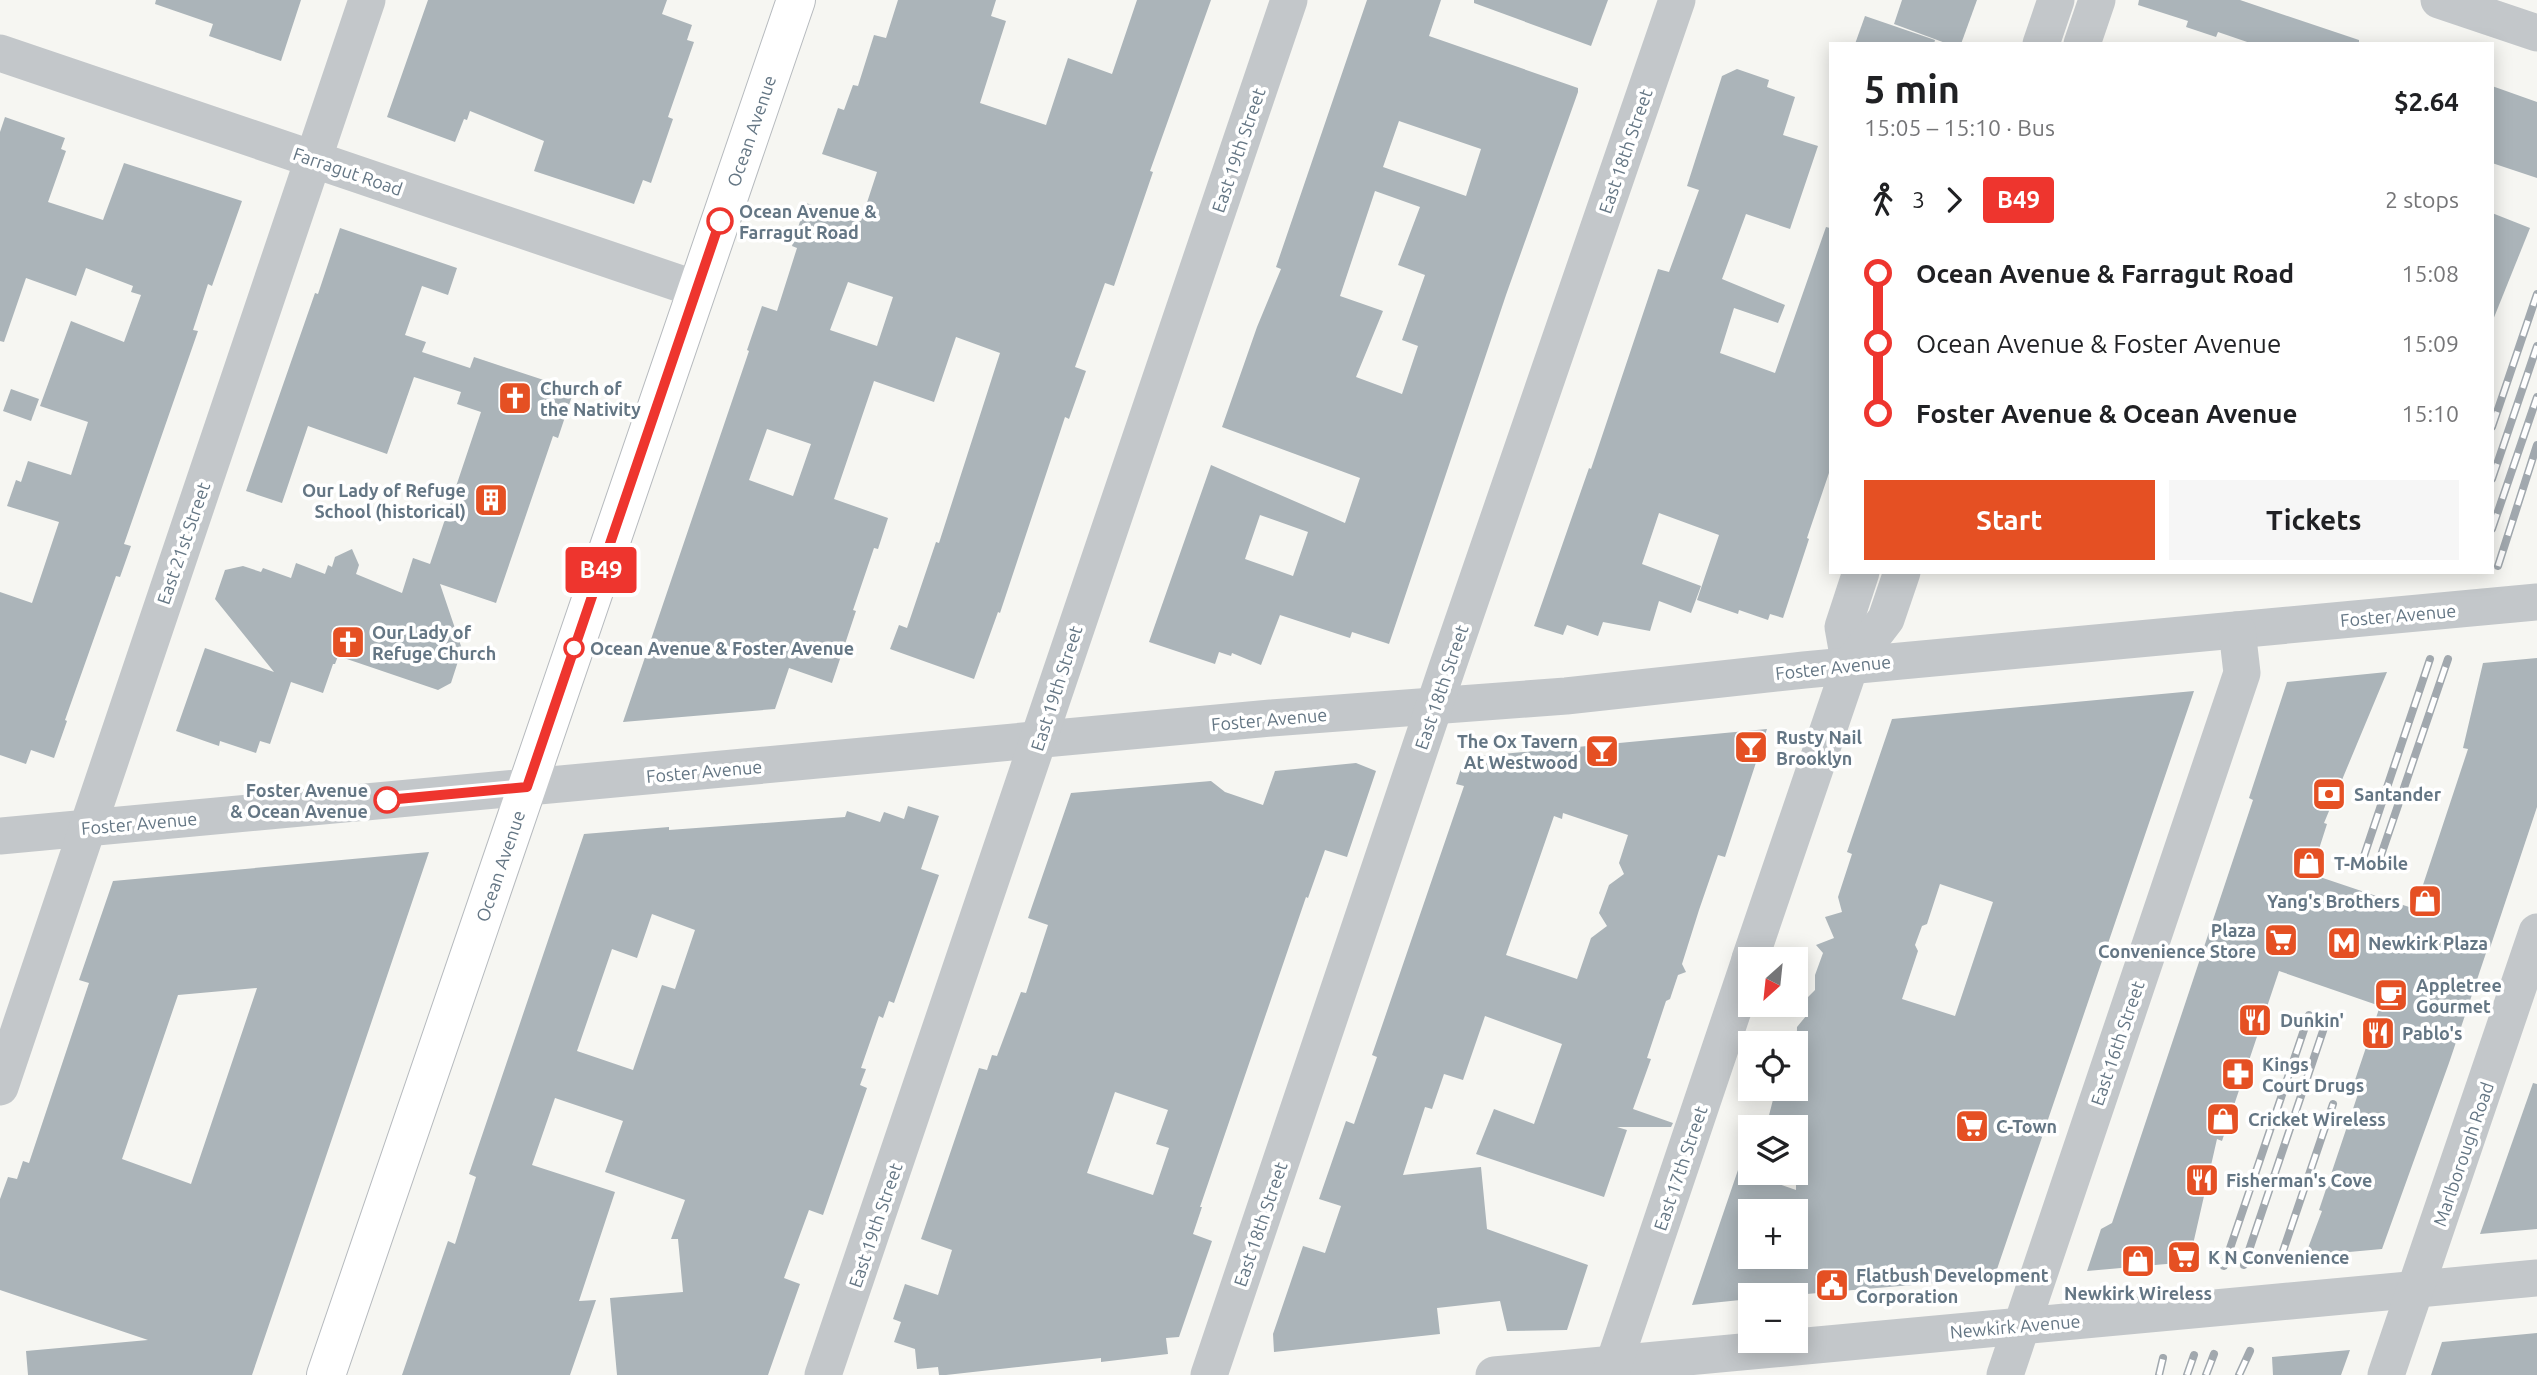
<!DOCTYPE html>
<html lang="en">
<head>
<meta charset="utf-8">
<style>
	:root { --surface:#fff; --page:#f6f6f6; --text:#202124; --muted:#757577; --accent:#e55023 }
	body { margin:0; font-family:Ubuntu,sans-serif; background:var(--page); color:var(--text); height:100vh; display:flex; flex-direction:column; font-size:26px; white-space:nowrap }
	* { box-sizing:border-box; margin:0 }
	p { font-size:23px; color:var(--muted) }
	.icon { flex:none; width:38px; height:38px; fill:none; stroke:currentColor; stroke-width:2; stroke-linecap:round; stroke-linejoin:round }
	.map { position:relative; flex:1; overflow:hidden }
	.side { position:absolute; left:1829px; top:42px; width:665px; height:532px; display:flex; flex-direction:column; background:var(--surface); border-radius:0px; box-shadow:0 4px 18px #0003 }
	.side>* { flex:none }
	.badge { padding:0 14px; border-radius:5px; font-size:24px; line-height:46px }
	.needle { width:46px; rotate:207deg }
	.buttons { position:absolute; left:1738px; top:947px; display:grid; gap:14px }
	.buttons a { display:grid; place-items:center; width:70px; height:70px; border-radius:0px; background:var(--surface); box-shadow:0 4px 18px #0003; font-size:35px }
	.map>.badge { position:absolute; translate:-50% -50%; box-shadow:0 0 0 4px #fff }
	.legs { display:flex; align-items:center; gap:10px; height:77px; padding:0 35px; font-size:23px }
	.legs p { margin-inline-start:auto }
	.headline { display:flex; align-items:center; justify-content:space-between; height:119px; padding:0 35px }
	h1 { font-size:38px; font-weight:600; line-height:52px }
	.button { display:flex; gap:14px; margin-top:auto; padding:14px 35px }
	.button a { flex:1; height:80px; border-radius:0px; background:var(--accent); color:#fff; font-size:28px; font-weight:600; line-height:80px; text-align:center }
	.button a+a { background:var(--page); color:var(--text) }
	ul { padding:0 35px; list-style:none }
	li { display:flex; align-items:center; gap:24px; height:70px; font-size:26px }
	li i { display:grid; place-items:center; width:10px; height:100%; margin:0 9px; background:currentColor }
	li i::after { content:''; width:18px; height:18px; margin:-9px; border:5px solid; border-radius:50%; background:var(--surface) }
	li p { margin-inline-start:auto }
	li:first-child i { background:linear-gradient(#0000 50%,currentColor 0) }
	li:last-child i { background:linear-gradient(currentColor 50%,#0000 0) }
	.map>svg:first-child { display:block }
	.building { fill:#abb4b9; fill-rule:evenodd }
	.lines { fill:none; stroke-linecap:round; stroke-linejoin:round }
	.major-casing { stroke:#b6babe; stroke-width:40 }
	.minor { stroke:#c3c7ca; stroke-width:37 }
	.major { stroke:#fff; stroke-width:38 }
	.rail-casing { stroke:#a1a8ae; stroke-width:8 }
	.rail { stroke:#fff; stroke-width:5; stroke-dasharray:16; stroke-linecap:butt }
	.line-1-casing { stroke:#fff; stroke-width:16 }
	.line-1 { stroke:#ee352e; stroke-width:10 }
	.stop-1-dot { fill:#fff; stroke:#ee352e; stroke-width:3.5 }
	.labels { text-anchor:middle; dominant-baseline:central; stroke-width:7; stroke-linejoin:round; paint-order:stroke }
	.street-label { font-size:18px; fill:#647684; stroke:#fff }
	.stop-label { font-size:18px; font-weight:bold; fill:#647684; stroke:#fff; text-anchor:start }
	.poi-label { font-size:18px; font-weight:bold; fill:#647684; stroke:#fff; text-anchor:start }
</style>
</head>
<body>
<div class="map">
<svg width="2537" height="1375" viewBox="0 0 2537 1375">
	<rect width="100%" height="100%" fill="#f6f6f2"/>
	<!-- building -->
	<g class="building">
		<polygon points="156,0 301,0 281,61 209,36 213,24 155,4"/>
		<polygon points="428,0 667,0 662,14 692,25 687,40 694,42 668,117 673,119 651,183 643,180 634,204 534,171 544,141 470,111 467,120 464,119 455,142 387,117"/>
		<path d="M898,0H996L991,16L1006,21L980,103L1046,125L1068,58L1112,74L1137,0H1211L1150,171L1153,172L1114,286L1105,283L1075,367L1086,371L1069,419L1065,417L1000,613L998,612L974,679L890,649L899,625L907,628L936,542L939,543L1000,353L956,337L934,402L874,381L834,499L888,518L878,549L874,548L853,610L856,611L832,683L789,668L775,709L623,722L749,351L747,350L762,306L777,311L797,248L792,246L806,203L861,221L877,172L822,154L838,108L844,110L853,85L858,86L874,35L886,38ZM848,282L893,297L877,346L830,330ZM767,429L811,444L793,496L749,480Z"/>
		<path d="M1367,0H1441L1429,36L1578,88V92L1506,295L1389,644L1352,632L1350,638L1280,615L1261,665L1232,653L1231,656L1219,652L1215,664L1149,642L1211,465L1345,523L1360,478L1222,427L1257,327L1281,269L1276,267ZM1399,121L1481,149L1466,196L1383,167ZM1375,191L1420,207L1398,265L1425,275L1402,340L1418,346L1402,394L1356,377L1383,311L1340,296ZM1260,515L1308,532L1293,576L1245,559Z"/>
		<polygon points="1474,0 1608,0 1591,46 1474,3"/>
		<polygon points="1902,0 1977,0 1961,44 1948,44 1894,24"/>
		<polygon points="2139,0 2240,0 2359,40 2359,44 2253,44 2218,32 2216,37 2186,27 2188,21 2138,5"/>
		<polygon points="1865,16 1935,40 1934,44 1855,44"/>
		<polygon points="1737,69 1769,80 1767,87 1795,97 1783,135 1818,146 1790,229 1746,214 1722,279 1785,305 1778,323 1734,308 1720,353 1775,373 1826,227 1830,228 1830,470 1807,538 1809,539 1783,618 1770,614 1768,620 1739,610 1738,614 1697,600 1719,535 1659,513 1642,564 1701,586 1691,613 1659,601 1650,631 1603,622 1598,636 1567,625 1563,635 1534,626 1589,468 1591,469 1658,269 1669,272 1699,190 1687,186 1722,76"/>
		<polygon points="2492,86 2537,102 2537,178 2492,163"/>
		<polygon points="5,117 65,138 61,149 66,151 48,202 103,220 124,163 242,201 212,286 208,284 193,330 198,331 124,544 131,546 120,577 116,576 65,720 67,721 54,758 31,750 26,764 0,755 0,592 32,603 59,522 7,506 16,480 21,482 28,461 71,475 88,422 40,406 71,321 124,342 141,295 131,292 133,286 86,268 76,296 26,278 4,342 0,341 0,132"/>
		<polygon points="2492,213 2530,228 2493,320 2492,320"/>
		<polygon points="340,228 457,268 448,295 422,286 405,335 426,342 422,352 470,368 474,357 574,390 558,438 553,436 496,603 440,584 462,649 451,683 438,690 338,656 335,664 333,664 323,693 291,682 270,744 260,741 256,753 220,741 219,746 176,731 205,648 274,672 215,599 225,570 243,566 261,572 263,568 291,578 296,563 325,574 328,565 332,567 335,557 352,549 359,565 356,574 402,593 413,558 430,564 481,412 457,404 461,392 414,377 387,454 308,426 282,503 246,491 315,293 318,294"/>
		<polygon points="11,389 39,399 31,421 3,411"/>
		<polygon points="2537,658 2537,807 2489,951 2487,950 2449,1063 2382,1249 2305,1256 2322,1211 2319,1210 2362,1082 2354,1083 2380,1006 2279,971 2222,1141 2217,1139 2189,1262 2087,1271 2101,1229 2112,1223 2253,800 2249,798 2287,682 2387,672 2324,823 2327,824 2311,874 2415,909 2468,749 2463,748 2483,663"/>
		<path d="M2194,691L1994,1278L1795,1295H1750V1299L1692,1305L1738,1170L1796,1190V1127H1766L1776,1088H1796L1797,1027L1806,1016V999L1815,990V975L1823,953L1816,945L1834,938L1825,917L1842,912L1838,897L1852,854L1847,852L1892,719ZM1940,884L1993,902L1955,1016L1902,999L1918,951L1915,945L1922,926L1927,924ZM1750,1211H1796V1256H1750Z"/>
		<path d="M1767,729L1725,857L1718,855L1699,910L1682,964L1686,972L1678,975L1670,999L1666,1001L1647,1058L1651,1059L1633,1109L1673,1123L1671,1127H1617L1627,1130L1604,1197L1476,1154L1494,1109L1534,1124L1562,1044L1485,1016L1463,1080L1444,1074L1432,1109L1425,1107L1403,1175L1481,1167L1487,1229L1588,1265L1567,1330L1507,1331L1500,1301L1437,1308L1440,1334L1274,1352L1273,1334L1303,1246L1325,1253L1341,1206L1319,1199L1346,1121L1354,1124L1377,1057L1372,1055L1464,786L1456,784L1463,762L1470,757ZM1563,813L1628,835L1619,863L1624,874L1609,885L1599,913L1607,926L1591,938L1577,979L1506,955L1554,816L1562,819Z"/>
		<path d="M1356,763L1376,771L1347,857L1325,850L1308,898L1306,897L1200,1207H1202L1193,1234L1212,1241L1179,1337L1166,1338L1168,1354L1101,1362V1358L946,1375H939L938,1367L917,1369L915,1349L894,1342L901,1322L893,1319L905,1284L938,1295L952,1250L921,1239L979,1068L987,1070L992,1055L997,1056L1021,992L1026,993L1048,925L1028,918L1071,793L1211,781L1225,792L1263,805L1275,771ZM1115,1092L1168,1110L1156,1144L1169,1148L1153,1195L1087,1173Z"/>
		<path d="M908,806L939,816L921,869L939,875L894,1003L889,1001L883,1018L879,1016L861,1068L866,1069L860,1085L867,1088L823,1215L809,1210L784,1278L800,1284L768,1375H617L610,1298L683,1292L678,1239H671L685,1200L605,1172L623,1121L555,1098L532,1165L615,1192L579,1301L596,1300L570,1375H402L448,1241L455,1244L476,1177L469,1174L584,834L669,827V830L845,817L847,811L880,822L884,812L904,819ZM652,914L695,930L675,989L662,985L633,1070L577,1051L612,949L637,958Z"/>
		<path d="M429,852L252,1375H28L26,1351L148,1340L0,1290V1199L8,1177L17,1179L23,1161L29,1163L89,983L79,980L113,881ZM257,988L191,1184L122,1159L178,995Z"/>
		<polygon points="2533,1083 2537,1084 2537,1229 2480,1234"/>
		<polygon points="2537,1333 2537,1375 2431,1375 2442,1342"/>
		<polygon points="2350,1350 2341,1375 2273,1375 2272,1357"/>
	</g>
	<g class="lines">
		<!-- major casing -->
		<g class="major-casing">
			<polyline id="major" points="326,1375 796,0"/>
		</g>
		<!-- minor -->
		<g class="minor">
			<polyline points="2439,0 2537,33"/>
			<polyline points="2041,44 2056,0"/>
			<polyline points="2082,44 2097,0"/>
			<polyline points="0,53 696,289"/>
			<polyline points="1850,666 1843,627 1861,572"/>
			<polyline points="0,836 1271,718 1566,696 1804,670 2537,602"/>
			<polyline points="1750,959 1850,666 1886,619 1902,572"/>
			<polyline points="0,1087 367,0"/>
			<polyline points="823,1375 1289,0"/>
			<polyline points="1209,1375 1446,671 1677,0"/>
			<polyline points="1494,1375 2537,1278"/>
			<polyline points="1610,1375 1750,960"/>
			<polyline points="2005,1375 2242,673 2237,630"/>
			<polyline points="2386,1375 2537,932"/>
		</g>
		<!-- major -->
		<use href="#major" class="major"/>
		<!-- rail casing -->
		<g class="rail-casing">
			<g id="rail">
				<polyline points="2492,427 2537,294"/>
				<polyline points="2492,479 2537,346"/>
				<polyline points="2492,529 2537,397"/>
				<polyline points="2498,566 2537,445"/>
				<polyline points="2363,859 2430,659"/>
				<polyline points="2378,864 2448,659"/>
				<polyline points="2280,1260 2333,1104"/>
				<polyline points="2244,1265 2326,1022"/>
				<polyline points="2224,1266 2309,1015"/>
				<polyline points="2159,1375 2163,1358"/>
				<polyline points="2187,1375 2194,1355"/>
				<polyline points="2206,1375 2214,1354"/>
				<polyline points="2239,1375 2250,1351"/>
			</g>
		</g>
		<!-- rail -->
		<use href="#rail" class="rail"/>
	</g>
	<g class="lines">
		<!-- line-1 casing -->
		<g class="line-1-casing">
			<polyline id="line-1" points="387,800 527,787 720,221"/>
		</g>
		<!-- line-1 -->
		<use href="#line-1" class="line-1"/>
	</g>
	<!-- icons -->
	<defs>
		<g id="church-square" transform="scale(1.75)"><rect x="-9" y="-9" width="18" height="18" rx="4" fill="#e55023" stroke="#fff"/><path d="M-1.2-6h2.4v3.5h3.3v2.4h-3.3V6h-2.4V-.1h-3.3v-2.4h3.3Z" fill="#fff"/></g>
		<g id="building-square" transform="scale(1.75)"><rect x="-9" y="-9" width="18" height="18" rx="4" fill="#e55023" stroke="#fff"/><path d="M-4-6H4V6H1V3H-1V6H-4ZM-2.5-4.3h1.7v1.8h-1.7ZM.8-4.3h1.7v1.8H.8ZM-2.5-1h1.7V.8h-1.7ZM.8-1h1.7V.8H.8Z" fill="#fff"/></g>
		<g id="bar-square" transform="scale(1.75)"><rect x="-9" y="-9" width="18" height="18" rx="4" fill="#e55023" stroke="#fff"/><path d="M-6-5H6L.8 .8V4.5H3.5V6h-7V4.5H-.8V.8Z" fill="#fff"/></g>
		<g id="bank-square" transform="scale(1.75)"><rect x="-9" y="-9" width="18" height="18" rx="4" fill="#e55023" stroke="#fff"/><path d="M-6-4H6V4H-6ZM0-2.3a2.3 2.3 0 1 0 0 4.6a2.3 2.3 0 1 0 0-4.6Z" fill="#fff"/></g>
		<g id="shop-square" transform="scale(1.75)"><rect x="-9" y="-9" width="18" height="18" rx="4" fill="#e55023" stroke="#fff"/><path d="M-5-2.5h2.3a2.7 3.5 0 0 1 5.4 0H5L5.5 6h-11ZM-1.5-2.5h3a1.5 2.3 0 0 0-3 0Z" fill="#fff"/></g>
		<g id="supermarket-square" transform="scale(1.75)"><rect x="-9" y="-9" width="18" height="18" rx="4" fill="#e55023" stroke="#fff"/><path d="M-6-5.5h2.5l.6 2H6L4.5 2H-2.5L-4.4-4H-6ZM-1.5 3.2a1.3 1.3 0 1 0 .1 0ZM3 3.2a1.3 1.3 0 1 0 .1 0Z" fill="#fff"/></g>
		<g id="metro-square" transform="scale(1.75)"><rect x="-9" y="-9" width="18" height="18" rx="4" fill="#e55023" stroke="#fff"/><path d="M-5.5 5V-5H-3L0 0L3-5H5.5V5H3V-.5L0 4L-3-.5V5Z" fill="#fff"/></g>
		<g id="cafe-square" transform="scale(1.75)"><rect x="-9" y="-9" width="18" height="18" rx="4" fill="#e55023" stroke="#fff"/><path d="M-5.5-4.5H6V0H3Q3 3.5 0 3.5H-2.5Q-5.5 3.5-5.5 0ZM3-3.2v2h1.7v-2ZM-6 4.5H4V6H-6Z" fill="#fff"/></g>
		<g id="restaurant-square" transform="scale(1.75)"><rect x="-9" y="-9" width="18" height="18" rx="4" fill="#e55023" stroke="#fff"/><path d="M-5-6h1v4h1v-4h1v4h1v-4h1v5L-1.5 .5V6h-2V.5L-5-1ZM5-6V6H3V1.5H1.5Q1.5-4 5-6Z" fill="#fff"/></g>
		<g id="pharmacy-square" transform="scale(1.75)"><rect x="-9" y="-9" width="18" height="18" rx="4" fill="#e55023" stroke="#fff"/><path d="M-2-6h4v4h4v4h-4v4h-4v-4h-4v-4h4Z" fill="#fff"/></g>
		<g id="civic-square" transform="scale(1.75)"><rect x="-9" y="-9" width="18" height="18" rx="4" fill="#e55023" stroke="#fff"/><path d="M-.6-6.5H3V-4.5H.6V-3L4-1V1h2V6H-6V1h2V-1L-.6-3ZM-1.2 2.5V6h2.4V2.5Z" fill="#fff"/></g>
	</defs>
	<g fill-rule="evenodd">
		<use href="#church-square" x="515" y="398"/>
		<use href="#building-square" x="491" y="500"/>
		<use href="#church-square" x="348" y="642"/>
		<use href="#bar-square" x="1751" y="747"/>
		<use href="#bar-square" x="1602" y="751"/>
		<use href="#bank-square" x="2329" y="794"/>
		<use href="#shop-square" x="2309" y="863"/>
		<use href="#shop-square" x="2425" y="901"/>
		<use href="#supermarket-square" x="2281" y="940"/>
		<use href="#metro-square" x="2344" y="943"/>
		<use href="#cafe-square" x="2391" y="995"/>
		<use href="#restaurant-square" x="2255" y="1020"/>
		<use href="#restaurant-square" x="2378" y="1033"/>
		<use href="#pharmacy-square" x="2238" y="1074"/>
		<use href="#shop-square" x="2223" y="1119"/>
		<use href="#supermarket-square" x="1972" y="1126"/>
		<use href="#restaurant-square" x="2202" y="1180"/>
		<use href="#supermarket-square" x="2184" y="1257"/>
		<use href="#shop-square" x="2138" y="1261"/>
		<use href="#civic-square" x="1832" y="1285"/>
	</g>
	<!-- markers -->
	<g class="stop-1-dot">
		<circle cx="720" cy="221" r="12"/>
		<circle cx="574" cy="648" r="9"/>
		<circle cx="387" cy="800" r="12"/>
	</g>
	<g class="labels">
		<!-- street labels -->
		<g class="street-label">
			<text transform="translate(751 131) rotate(-71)">Ocean Avenue</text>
			<text transform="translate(1238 150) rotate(-71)">East 19th Street</text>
			<text transform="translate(1625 151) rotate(-71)">East 18th Street</text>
			<text transform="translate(348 171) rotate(19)">Farragut Road</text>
			<text transform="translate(183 543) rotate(-71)">East 21st Street</text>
			<text transform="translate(2398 615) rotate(-5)">Foster Avenue</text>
			<text transform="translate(1833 667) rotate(-6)">Foster Avenue</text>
			<text transform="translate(1441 687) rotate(-71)">East 18th Street</text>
			<text transform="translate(1056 688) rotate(-72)">East 19th Street</text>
			<text transform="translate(1269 719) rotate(-5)">Foster Avenue</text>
			<text transform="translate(704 771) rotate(-5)">Foster Avenue</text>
			<text transform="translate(139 823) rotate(-5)">Foster Avenue</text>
			<text transform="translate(500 866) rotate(-71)">Ocean Avenue</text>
			<text transform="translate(2117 1043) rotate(-71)">East 16th Street</text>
			<text transform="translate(2463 1154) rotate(-71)">Marlborough Road</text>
			<text transform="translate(1680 1168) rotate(-71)">East 17th Street</text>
			<text transform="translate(1260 1224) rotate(-71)">East 18th Street</text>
			<text transform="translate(875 1225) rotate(-71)">East 19th Street</text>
			<text transform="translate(2015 1326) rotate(-5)">Newkirk Avenue</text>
		</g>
		<!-- stop labels -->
		<g class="stop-label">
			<text x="739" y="211">Ocean Avenue &amp;<tspan x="739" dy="21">Farragut Road</tspan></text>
			<text x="590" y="648">Ocean Avenue &amp; Foster Avenue</text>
			<text x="368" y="790" text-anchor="end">Foster Avenue<tspan x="368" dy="21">&amp; Ocean Avenue</tspan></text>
		</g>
		<!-- poi labels -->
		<g class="poi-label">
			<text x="540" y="388">Church of<tspan x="540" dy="21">the Nativity</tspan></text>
			<text x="466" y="490" text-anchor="end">Our Lady of Refuge<tspan x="466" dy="21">School (historical)</tspan></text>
			<text x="372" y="632">Our Lady of<tspan x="372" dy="21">Refuge Church</tspan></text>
			<text x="1776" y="737">Rusty Nail<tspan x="1776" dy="21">Brooklyn</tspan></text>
			<text x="1578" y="741" text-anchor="end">The Ox Tavern<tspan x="1578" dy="21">At Westwood</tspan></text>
			<text x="2354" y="794">Santander</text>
			<text x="2334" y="863">T-Mobile</text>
			<text x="2400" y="901" text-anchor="end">Yang's Brothers</text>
			<text x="2256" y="930" text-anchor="end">Plaza<tspan x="2256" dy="21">Convenience Store</tspan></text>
			<text x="2368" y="943">Newkirk Plaza</text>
			<text x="2416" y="985">Appletree<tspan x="2416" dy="21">Gourmet</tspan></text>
			<text x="2280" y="1020">Dunkin'</text>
			<text x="2402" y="1033">Pablo's</text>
			<text x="2262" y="1064">Kings<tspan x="2262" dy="21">Court Drugs</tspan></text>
			<text x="2248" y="1119">Cricket Wireless</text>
			<text x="1996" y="1126">C-Town</text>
			<text x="2226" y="1180">Fisherman's Cove</text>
			<text x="2208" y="1257">K N Convenience</text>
			<text x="1856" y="1275">Flatbush Development<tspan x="1856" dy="21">Corporation</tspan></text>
			<text x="2138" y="1293" text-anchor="middle">Newkirk Wireless</text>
		</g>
	</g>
</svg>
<div class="buttons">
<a><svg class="needle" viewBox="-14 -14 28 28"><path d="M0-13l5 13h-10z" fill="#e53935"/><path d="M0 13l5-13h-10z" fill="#757577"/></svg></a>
<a><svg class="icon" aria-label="locate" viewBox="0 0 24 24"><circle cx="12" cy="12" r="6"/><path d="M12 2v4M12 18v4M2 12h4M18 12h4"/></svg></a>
<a><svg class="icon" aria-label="layers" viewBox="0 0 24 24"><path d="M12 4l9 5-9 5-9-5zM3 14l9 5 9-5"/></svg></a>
<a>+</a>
<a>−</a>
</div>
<b class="badge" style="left:601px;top:570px;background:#ee352e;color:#fff">B49</b>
<section class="side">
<div class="headline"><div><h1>5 min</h1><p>15:05 – 15:10 · Bus</p></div><b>$2.64</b></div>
<div class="legs"><svg class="icon" aria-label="walk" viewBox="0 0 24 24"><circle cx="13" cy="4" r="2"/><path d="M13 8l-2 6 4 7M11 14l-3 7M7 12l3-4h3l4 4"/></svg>3<svg class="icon" aria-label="forward" viewBox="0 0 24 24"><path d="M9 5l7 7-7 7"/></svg><b class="badge" style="background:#ee352e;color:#fff">B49</b><p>2 stops</p></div>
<ul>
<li><i style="color:#ee352e"></i><b>Ocean Avenue &amp; Farragut Road</b><p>15:08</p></li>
<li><i style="color:#ee352e"></i><span>Ocean Avenue &amp; Foster Avenue</span><p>15:09</p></li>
<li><i style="color:#ee352e"></i><b>Foster Avenue &amp; Ocean Avenue</b><p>15:10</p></li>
</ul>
<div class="button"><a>Start</a><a>Tickets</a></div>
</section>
</div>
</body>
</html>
